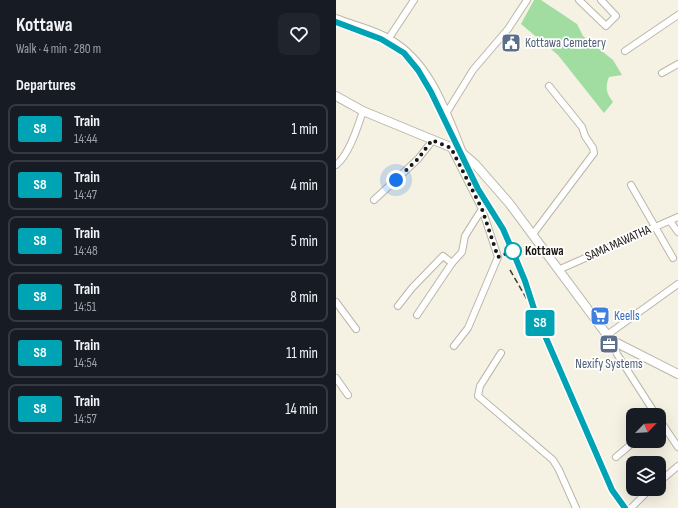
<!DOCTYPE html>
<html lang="en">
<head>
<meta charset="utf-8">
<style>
	:root { --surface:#171b24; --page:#20242c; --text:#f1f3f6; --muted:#9ea1a6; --line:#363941 }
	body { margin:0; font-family:"Sofia Sans Condensed",sans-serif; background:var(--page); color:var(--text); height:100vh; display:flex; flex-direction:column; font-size:15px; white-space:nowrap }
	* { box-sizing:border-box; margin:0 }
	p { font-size:13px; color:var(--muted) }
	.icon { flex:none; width:22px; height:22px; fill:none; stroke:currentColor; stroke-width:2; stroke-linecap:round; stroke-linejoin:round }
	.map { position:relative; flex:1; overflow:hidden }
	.panel { display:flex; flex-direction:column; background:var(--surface); width:336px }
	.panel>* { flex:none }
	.badge { padding:0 8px; border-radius:3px; font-size:14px; line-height:26px }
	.needle { width:26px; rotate:65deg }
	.fabs { position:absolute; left:290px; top:408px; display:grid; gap:8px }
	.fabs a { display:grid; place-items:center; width:40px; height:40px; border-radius:8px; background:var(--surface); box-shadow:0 4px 16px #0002; font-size:20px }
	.you { position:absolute; width:20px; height:20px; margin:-10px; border:3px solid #fff; border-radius:50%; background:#1a73e8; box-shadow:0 0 0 6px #1a73e833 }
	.map>.badge { position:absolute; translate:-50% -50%; box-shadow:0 0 0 2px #fff }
	h2 { padding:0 16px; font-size:15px; line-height:36px }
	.round { display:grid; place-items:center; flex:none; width:42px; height:42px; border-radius:8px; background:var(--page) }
	.headline { display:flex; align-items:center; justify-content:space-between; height:68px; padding:0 16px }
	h1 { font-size:19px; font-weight:700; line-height:30px }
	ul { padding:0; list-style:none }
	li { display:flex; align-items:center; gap:12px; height:50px; margin:0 8px 6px; padding:0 8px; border:2px solid var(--line); border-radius:8px }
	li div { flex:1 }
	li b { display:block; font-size:15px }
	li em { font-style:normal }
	li .badge { min-width:44px; font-weight:700; text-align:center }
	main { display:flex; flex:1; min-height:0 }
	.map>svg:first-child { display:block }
	.green { fill:#a1dca1 }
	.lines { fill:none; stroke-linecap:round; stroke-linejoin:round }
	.minor-casing { stroke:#bab7a9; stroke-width:8 }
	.major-casing { stroke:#bab7a9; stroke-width:10 }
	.minor { stroke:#fff; stroke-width:6 }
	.major { stroke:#fff; stroke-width:8 }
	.rail { stroke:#413e38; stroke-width:1.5; stroke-dasharray:6 3; stroke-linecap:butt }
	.line-casing { stroke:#fff; stroke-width:9 }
	.line { stroke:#00a3b4; stroke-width:6 }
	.walk { stroke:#191712; stroke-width:4; stroke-dasharray:0 7.2 }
	.stop-dot { fill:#fff; stroke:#00a3b4; stroke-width:2 }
	.labels { text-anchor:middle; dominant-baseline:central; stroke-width:3.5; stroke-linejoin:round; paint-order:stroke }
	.service-label { font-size:13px; fill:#4e5e75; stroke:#fff; text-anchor:start }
	.street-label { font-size:13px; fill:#191712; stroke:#fff }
	.stop-label { font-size:13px; font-weight:bold; fill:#191712; stroke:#fff; text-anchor:start }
	.shop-label { font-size:13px; fill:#366cbe; stroke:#fff; text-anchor:start }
</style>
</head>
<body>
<main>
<section class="panel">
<div class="headline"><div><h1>Kottawa</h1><p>Walk · 4 min · 280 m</p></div><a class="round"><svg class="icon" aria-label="heart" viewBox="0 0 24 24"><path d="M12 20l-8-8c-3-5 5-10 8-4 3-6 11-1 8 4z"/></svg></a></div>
<h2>Departures</h2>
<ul>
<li><span class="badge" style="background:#00a3b4;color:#fff">S8</span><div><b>Train</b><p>14:44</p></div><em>1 min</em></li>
<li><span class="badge" style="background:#00a3b4;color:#fff">S8</span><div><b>Train</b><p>14:47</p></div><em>4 min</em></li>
<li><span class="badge" style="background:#00a3b4;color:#fff">S8</span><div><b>Train</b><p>14:48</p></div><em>5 min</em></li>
<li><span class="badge" style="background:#00a3b4;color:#fff">S8</span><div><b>Train</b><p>14:51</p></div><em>8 min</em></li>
<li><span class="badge" style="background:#00a3b4;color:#fff">S8</span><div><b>Train</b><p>14:54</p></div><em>11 min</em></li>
<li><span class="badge" style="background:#00a3b4;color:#fff">S8</span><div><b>Train</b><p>14:57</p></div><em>14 min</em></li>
</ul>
</section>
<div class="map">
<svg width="342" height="508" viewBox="0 0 342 508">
	<rect width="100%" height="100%" fill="#f5f1e3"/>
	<!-- green -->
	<path class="green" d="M198,0H205L241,24L247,36L277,60L286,75L273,77C269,87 270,93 277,102L268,113L222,55L185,24Z"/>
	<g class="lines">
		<!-- minor casing -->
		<g class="minor-casing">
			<g id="minor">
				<polyline points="243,0 270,26 280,16 265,0"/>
				<path d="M0,18C17,25 38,29 54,39C95,62 111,113 128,155"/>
				<polyline points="53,38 78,0"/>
				<polyline points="289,51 342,15"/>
				<polyline points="326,73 342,64"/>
				<polyline points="111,112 137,70 172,29 191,0"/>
				<path d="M0,165C13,155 22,126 27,111"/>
				<polyline points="295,185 337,258"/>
				<polyline points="38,200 82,159 97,140"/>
				<polyline points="334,221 342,232"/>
				<polyline points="197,234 258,153 257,148 249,136 246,127 213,86"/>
				<polyline points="222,270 342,217"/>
				<polyline points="0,302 20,329"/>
				<polyline points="62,306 76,288 107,256 116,263 126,252 129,236 146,209 115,148"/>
				<polyline points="81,315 116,263"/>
				<polyline points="271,335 342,284"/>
				<polyline points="277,341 281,354 320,415"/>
				<polyline points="118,346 132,328 162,257 146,209"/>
				<polyline points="165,353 144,386 142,396 217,460 223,470 240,508"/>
				<polyline points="0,378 12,395"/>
				<polyline points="323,419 342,447"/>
				<polyline points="280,457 299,441"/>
				<polyline points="323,482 342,466"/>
				<polyline points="295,508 314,489"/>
			</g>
		</g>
		<!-- major casing -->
		<g class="major-casing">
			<polyline id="major" points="0,96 27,111 124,151 139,164 173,203 271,335 277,341 342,374"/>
		</g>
		<!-- minor -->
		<use href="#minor" class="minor"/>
		<!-- major -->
		<use href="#major" class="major"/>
		<!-- rail -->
		<g class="rail">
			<polyline points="0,22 45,39 68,53 82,70 95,92 142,189 167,229 177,252 200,315 276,490 289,508"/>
			<polyline points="174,270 192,301"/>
		</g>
	</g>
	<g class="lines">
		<!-- line casing -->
		<g class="line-casing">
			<polyline id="line" points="0,22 45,39 68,53 82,70 95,92 142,189 167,229 177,252 189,281 200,315 276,490 289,508"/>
		</g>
		<!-- line -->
		<use href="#line" class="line"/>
		<!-- walk -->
		<polyline class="walk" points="60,180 82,159 96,140 115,148 146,209 162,257 177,251"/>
	</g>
	<!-- icons -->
	<defs>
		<g id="civic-square" transform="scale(1)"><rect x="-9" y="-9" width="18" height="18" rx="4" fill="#5c6f8a" stroke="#fff"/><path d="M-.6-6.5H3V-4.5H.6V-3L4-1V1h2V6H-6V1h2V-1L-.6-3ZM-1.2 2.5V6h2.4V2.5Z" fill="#fff"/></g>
		<g id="supermarket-square" transform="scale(1)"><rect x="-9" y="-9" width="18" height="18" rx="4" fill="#3f7fe0" stroke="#fff"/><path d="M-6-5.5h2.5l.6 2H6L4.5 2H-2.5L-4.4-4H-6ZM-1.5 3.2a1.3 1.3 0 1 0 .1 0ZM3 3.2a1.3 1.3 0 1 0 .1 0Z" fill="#fff"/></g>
		<g id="office-square" transform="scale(1)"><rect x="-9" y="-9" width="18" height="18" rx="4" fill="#5c6f8a" stroke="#fff"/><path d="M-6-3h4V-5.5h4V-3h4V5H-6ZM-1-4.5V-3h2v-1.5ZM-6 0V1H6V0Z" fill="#fff"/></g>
	</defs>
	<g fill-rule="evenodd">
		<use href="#civic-square" x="175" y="43"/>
		<use href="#supermarket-square" x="264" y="316"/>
		<use href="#office-square" x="273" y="344"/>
	</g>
	<!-- markers -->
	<circle class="stop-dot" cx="177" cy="251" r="8"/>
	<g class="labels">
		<!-- service labels -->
		<g class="service-label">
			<text x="189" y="43">Kottawa Cemetery</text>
			<text x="273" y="364" text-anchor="middle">Nexify Systems</text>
		</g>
		<!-- street labels -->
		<g class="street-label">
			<text transform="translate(282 243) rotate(-24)">SAMA MAWATHA</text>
		</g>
		<!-- stop labels -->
		<g class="stop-label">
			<text x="189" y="251">Kottawa</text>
		</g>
		<!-- shop labels -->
		<g class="shop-label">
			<text x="278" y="316">Keells</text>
		</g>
	</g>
</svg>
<div class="fabs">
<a><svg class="needle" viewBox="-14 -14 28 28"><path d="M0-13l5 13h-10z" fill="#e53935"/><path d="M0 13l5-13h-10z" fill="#9ea1a6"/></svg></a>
<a><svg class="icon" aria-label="layers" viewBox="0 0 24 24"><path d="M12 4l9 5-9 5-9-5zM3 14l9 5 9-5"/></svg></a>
</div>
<div class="you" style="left:60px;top:180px"></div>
<b class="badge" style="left:204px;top:323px;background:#00a3b4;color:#fff">S8</b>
</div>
</main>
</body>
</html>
